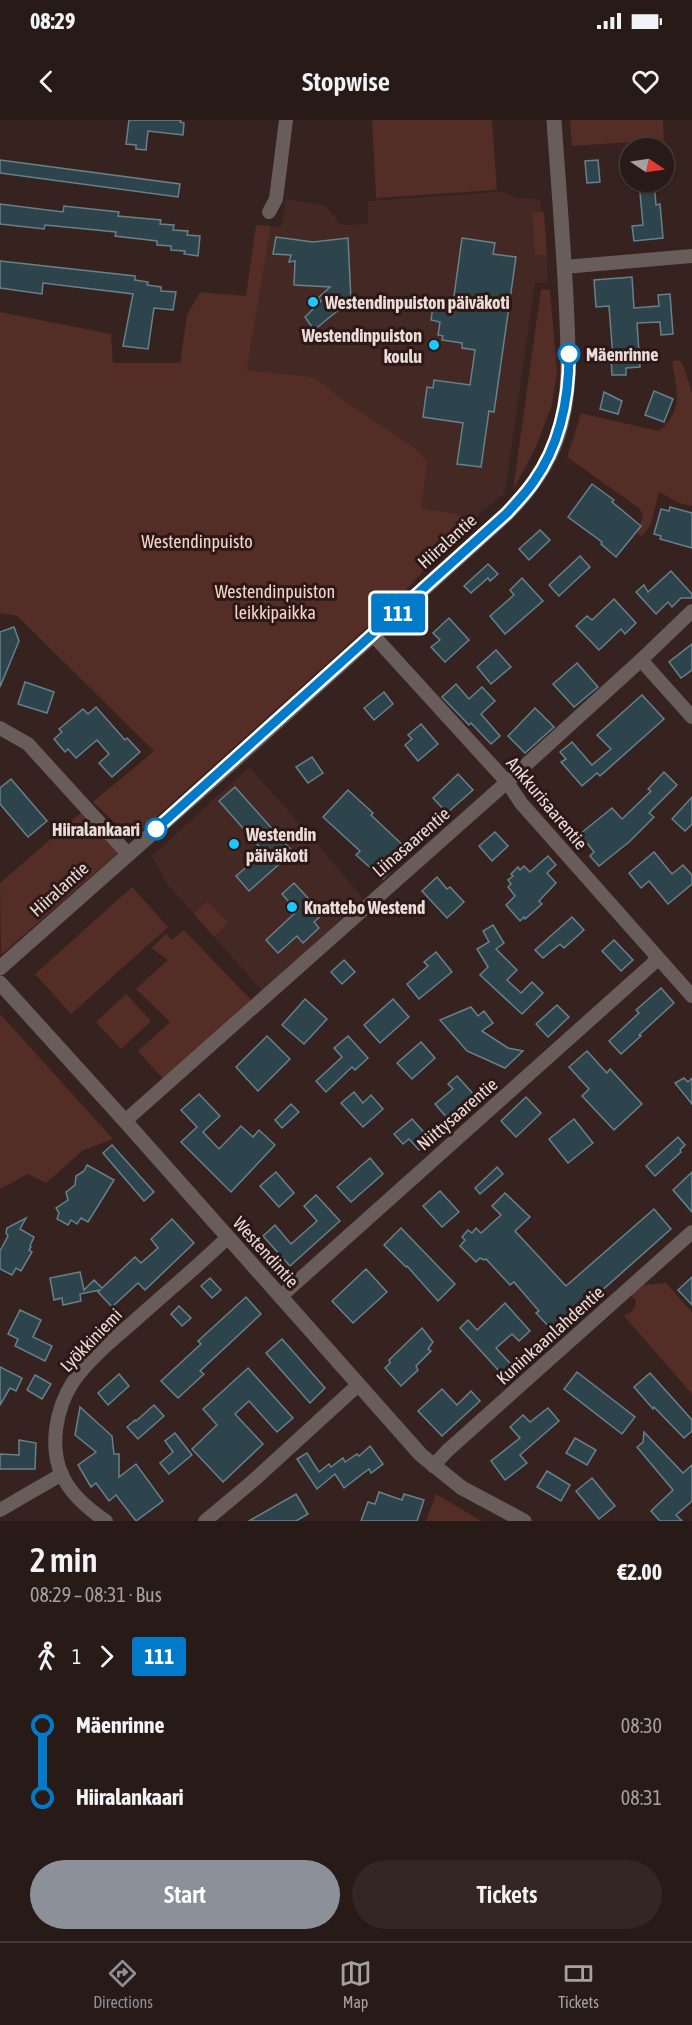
<!DOCTYPE html>
<html lang="en">
<head>
<meta charset="utf-8">
<style>
	:root { --surface:#281a16; --page:#342723; --text:#f1f3f6; --muted:#a5a1a1; --line:#443835; --accent:#8c9099 }
	body { margin:0; font-family:"Asap Condensed",sans-serif; background:var(--page); color:var(--text); height:100vh; display:flex; flex-direction:column; font-size:22px; white-space:nowrap }
	* { box-sizing:border-box; margin:0 }
	p { font-size:20px; color:var(--muted) }
	.icon { flex:none; width:33px; height:33px; fill:none; stroke:currentColor; stroke-width:2; stroke-linecap:round; stroke-linejoin:round }
	.map { position:relative; height:1401px; overflow:hidden }
	.panel { display:flex; flex-direction:column; background:var(--surface); flex:1 }
	.panel>* { flex:none }
	.badge { padding:0 12px; border-radius:4px; font-size:21px; line-height:39px }
	.needle { width:39px; rotate:103deg }
	.buttons { position:absolute; left:620px; top:18px; display:grid; gap:12px }
	.buttons a { display:grid; place-items:center; width:54px; height:54px; border-radius:50%; background:var(--surface); box-shadow:0 2px 4px #0004,0 0 0 2px var(--line); font-size:30px }
	.map>.badge { position:absolute; translate:-50% -50%; box-shadow:0 0 0 3px #fff }
	.legs { display:flex; align-items:center; gap:9px; height:66px; padding:0 30px; font-size:20px }
	.legs p { margin-inline-start:auto }
	.headline { display:flex; align-items:center; justify-content:space-between; height:102px; padding:0 30px }
	h1 { font-size:33px; font-weight:600; line-height:45px }
	.primary-button { display:flex; gap:12px; margin-top:auto; padding:12px 30px }
	.primary-button a { flex:1; height:69px; border-radius:36px; background:var(--accent); color:#fff; font-size:24px; font-weight:600; line-height:69px; text-align:center }
	.primary-button a+a { background:var(--page); color:var(--text) }
	ul { padding:0 30px; list-style:none }
	li { display:flex; align-items:center; gap:21px; height:72px; font-size:22px }
	li i { display:grid; place-items:center; width:9px; height:100%; margin:0 8px; background:currentColor }
	li i::after { content:''; width:15px; height:15px; margin:-8px; border:4px solid; border-radius:50%; background:var(--surface) }
	li p { margin-inline-start:auto }
	li:first-child i { background:linear-gradient(#0000 50%,currentColor 0) }
	li:last-child i { background:linear-gradient(currentColor 50%,#0000 0) }
	.status { display:flex; justify-content:space-between; align-items:center; height:42px; padding:0 30px; background:var(--surface); direction:ltr }
	.status svg { height:16px; fill:currentColor }
	header { display:flex; justify-content:space-between; align-items:center; height:78px; padding:0 30px; background:var(--surface); font-size:27px; font-weight:600 }
	.tabs { display:flex; justify-content:space-around; align-items:center; height:84px; border-top:2px solid var(--line); background:var(--surface); font-size:16px; color:var(--muted) }
	.tabs a { display:grid; justify-items:center; gap:3px }
	.tabs .current { color:var(--accent) }
	.map>svg:first-child { display:block }
	.built { fill:#432823 }
	.green { fill:#532d26 }
	.building { fill:#2d444d; stroke:#68808a; stroke-width:1.5 }
	.lines { fill:none; stroke-linecap:round; stroke-linejoin:round }
	.minor { stroke:#685d5b; stroke-width:14 }
	.tertiary { stroke:#685d5b; stroke-width:15 }
	.line-1-casing { stroke:#fff; stroke-width:14 }
	.line-1 { stroke:#007ac9; stroke-width:9 }
	.poi-dot { fill:#1acafc; stroke:#2c1815; stroke-width:2 }
	.stop-1-dot { fill:#fff; stroke:#007ac9; stroke-width:3 }
	.labels { text-anchor:middle; dominant-baseline:central; stroke-width:6; stroke-linejoin:round; paint-order:stroke }
	.poi-label { font-size:18px; font-weight:bold; fill:#eadcd9; stroke:#2c1815; text-anchor:start }
	.stop-label { font-size:18px; font-weight:bold; fill:#eadcd9; stroke:#2c1815; text-anchor:start }
	.park-label { font-size:18px; fill:#f5d4cd; stroke:#2c1815 }
	.street-label { font-size:18px; fill:#eadcd9; stroke:#2c1815 }
</style>
</head>
<body>
<div class="status"><b>08:29</b><svg viewBox="0 0 49 12"><path d="M0 12V9h3v3zM5 12V6h3v6zM10 12V3h3v9zM15 12V0h3v12zM26 1h20v11H26zM47 4h2v5h-2z"/></svg></div>
<header><svg class="icon" aria-label="back" viewBox="0 0 24 24"><path d="M15 5l-7 7 7 7"/></svg>Stopwise<svg class="icon" aria-label="heart" viewBox="0 0 24 24"><path d="M12 20l-8-8c-3-5 5-10 8-4 3-6 11-1 8 4z"/></svg></header>
<div class="map">
<svg width="692" height="1401" viewBox="0 0 692 1401">
	<rect width="100%" height="100%" fill="#36221e"/>
	<!-- built -->
	<g class="built">
		<polygon points="497,72 503,72 518,78 540,79 541,91 533,92 535,136 547,135 548,162 535,163 505,373 467,404 462,395 420,388 427,343 419,331 345,281 314,257 247,250 271,106 281,107 286,79 326,86 341,105 368,104 368,81"/>
		<polygon points="249,647 318,724 363,779 262,871 214,817 228,803 208,782 194,794 167,764 152,736"/>
	</g>
	<!-- green -->
	<g class="green">
		<polygon points="372,0 492,0 497,70 376,78"/>
		<polygon points="570,0 663,0 664,20 572,26"/>
		<polygon points="544,91 547,135 535,136 532,92"/>
		<polygon points="256,105 271,106 247,250 314,257 345,281 419,331 427,343 421,388 462,395 467,404 392,485 132,719 93,682 154,631 17,496 0,493 0,192 111,214 113,243 180,243 187,195 200,172 246,176"/>
		<polygon points="541,169 550,170 557,252 552,285 535,329 513,370"/>
		<path d="M679,240L684,247L692,273V386L679,383L659,372L651,404L642,416L637,414L643,397L640,389L567,337L579,300L580,293L659,311C684,290 677,269 672,241Z"/>
		<polygon points="82,692 118,733 1,835 0,763"/>
		<polygon points="132,767 168,807 71,894 35,854"/>
		<polygon points="208,781 228,803 214,817 194,794"/>
		<polygon points="184,810 251,880 164,960 138,931 170,902 136,869 168,840 151,828 166,814 172,820"/>
		<polygon points="126,874 151,901 121,929 96,902"/>
		<polygon points="0,894 113,1019 82,1031 46,1063 28,1054 0,1069"/>
		<polygon points="666,1163 692,1192 692,1274 624,1196 634,1189 636,1181 631,1175 642,1165"/>
		<polygon points="436,1374 481,1401 426,1401"/>
	</g>
	<!-- building -->
	<g class="building">
		<polygon points="129,0 181,0 180,2 184,3 183,15 148,11 146,30 136,29 136,25 126,24"/>
		<polygon points="0,40 180,64 178,77 0,53"/>
		<polygon points="598,40 600,62 587,63 585,41"/>
		<polygon points="639,62 654,62 656,85 660,84 663,118 634,121 632,106 643,105"/>
		<polygon points="0,84 63,92 64,86 119,92 118,96 161,100 160,104 174,105 173,110 188,111 187,115 200,116 198,136 184,134 185,131 171,130 171,126 157,125 157,121 115,116 116,112 45,105 44,109 0,104"/>
		<polygon points="276,117 313,122 348,118 351,180 314,210 305,197 321,181 318,178 330,167 294,165 295,141 289,142 291,135 273,134"/>
		<polygon points="462,118 495,123 493,134 516,137 494,292 489,291 481,347 457,344 463,303 423,297 427,267 433,268 434,260 470,265 475,230 462,228 462,223 442,220 443,216 438,215 440,202 431,200 434,180 453,183"/>
		<polygon points="0,141 135,156 135,160 148,162 147,165 161,167 161,171 176,172 173,190 154,188 148,229 123,226 133,174 43,163 42,174 0,168"/>
		<polygon points="632,157 634,188 659,186 658,175 670,174 673,214 661,215 660,202 637,203 640,247 626,248 626,255 612,255 611,238 613,238 609,186 596,187 594,160"/>
		<polygon points="654,271 673,279 664,302 645,295"/>
		<polygon points="604,272 622,281 618,294 600,289"/>
		<polygon points="592,364 614,380 612,382 641,406 616,437 601,424 602,422 568,397"/>
		<polygon points="670,387 692,393 692,428 660,419 661,416 654,414 661,389 669,391"/>
		<polygon points="540,410 550,420 529,440 519,429"/>
		<polygon points="580,436 590,447 559,476 549,465"/>
		<polygon points="488,444 498,454 490,461 488,458 471,473 464,466"/>
		<polygon points="671,451 692,474 692,478 681,478 672,487 668,482 656,494 636,472 644,465 648,472"/>
		<polygon points="522,458 543,481 505,514 490,496 514,475 510,470"/>
		<polygon points="614,479 636,503 625,514 621,509 599,530 576,506 587,496 592,500"/>
		<polygon points="449,498 469,520 445,542 431,527 440,520 433,513"/>
		<polygon points="14,507 19,521 0,567 0,512"/>
		<polygon points="692,524 692,550 681,558 669,542"/>
		<polygon points="496,530 511,547 491,564 477,547"/>
		<polygon points="577,543 598,567 574,587 553,564"/>
		<polygon points="25,562 54,572 47,593 18,584"/>
		<polygon points="456,564 469,579 482,567 495,581 481,594 500,616 491,624 471,603 469,605 442,577"/>
		<polygon points="384,572 393,584 374,600 364,588"/>
		<polygon points="642,575 664,599 600,656 597,653 582,666 561,642 566,639 560,632 572,622 592,645 611,629 597,615"/>
		<polygon points="96,587 125,620 127,618 140,632 112,657 99,643 109,634 97,620 76,638 68,629 65,632 54,619 62,612 59,609 83,589 88,594"/>
		<polygon points="535,588 554,607 525,633 508,616"/>
		<polygon points="421,604 438,624 418,641 405,625 412,619 408,615"/>
		<polygon points="312,637 323,653 308,663 296,647"/>
		<polygon points="664,652 677,665 649,693 654,697 629,722 599,746 590,736 594,732 580,714 612,688 622,699 651,671 648,669"/>
		<polygon points="458,654 473,670 447,693 433,678"/>
		<polygon points="11,659 47,701 28,717 0,684 0,668"/>
		<polygon points="235,667 293,732 249,771 236,756 264,732 219,681"/>
		<polygon points="348,670 373,693 371,695 409,731 383,759 356,735 360,731 323,697"/>
		<polygon points="692,677 692,704 685,711 672,699"/>
		<polygon points="495,712 508,726 492,741 479,726"/>
		<polygon points="654,732 672,754 683,745 692,755 692,764 668,784 649,761 641,768 629,753"/>
		<polygon points="548,736 556,745 547,753 556,763 539,781 542,784 525,799 524,797 520,801 506,785 515,776 508,767 511,764 508,760 513,756 511,754 518,747 520,750 524,746 530,752"/>
		<polygon points="437,757 447,769 450,767 464,782 447,798 422,771"/>
		<polygon points="294,763 323,794 314,802 319,808 303,823 297,816 278,833 266,820 297,791 282,774"/>
		<polygon points="572,797 584,810 564,828 560,824 543,838 535,830"/>
		<polygon points="493,805 504,823 496,829 517,850 507,860 521,873 532,862 543,873 522,894 480,855 488,847 477,829 489,822 483,811"/>
		<polygon points="614,820 633,840 621,851 602,831"/>
		<polygon points="436,832 452,852 419,879 407,864 428,846 424,842"/>
		<polygon points="344,840 355,852 342,864 331,852"/>
		<polygon points="661,868 674,883 639,915 641,916 621,934 609,921 639,893 636,890"/>
		<polygon points="305,879 327,899 304,924 282,905"/>
		<polygon points="393,879 409,897 380,923 364,905"/>
		<polygon points="557,885 569,897 548,917 536,904"/>
		<polygon points="471,887 478,896 484,891 493,903 482,911 508,928 523,931 505,948 467,931 440,900"/>
		<polygon points="267,916 290,939 258,971 236,947"/>
		<polygon points="348,916 368,938 355,950 352,947 326,972 316,961 342,937 334,928"/>
		<polygon points="421,922 435,938 412,959 397,943"/>
		<polygon points="587,931 607,953 610,949 642,984 614,1010 582,976 589,969 569,947"/>
		<polygon points="457,956 476,977 449,1000 435,984 453,969 448,964"/>
		<polygon points="684,958 688,962 692,958 692,984 675,963"/>
		<polygon points="354,972 363,983 371,975 383,989 363,1007 341,983"/>
		<polygon points="199,974 220,996 203,1012 219,1029 241,1006 253,1017 259,1010 275,1025 231,1072 181,1022 197,1007 181,990"/>
		<polygon points="526,977 541,993 516,1017 501,1001"/>
		<polygon points="291,984 299,992 282,1008 275,1000"/>
		<polygon points="412,999 430,1019 419,1030 409,1019 403,1024 394,1014"/>
		<polygon points="574,999 593,1023 568,1043 549,1019"/>
		<polygon points="678,1017 685,1025 680,1030 681,1032 655,1056 646,1046"/>
		<polygon points="112,1025 154,1072 144,1081 103,1033"/>
		<polygon points="370,1038 383,1054 351,1082 337,1067"/>
		<polygon points="87,1045 114,1060 88,1102 81,1098 77,1104 71,1100 68,1105 57,1099 59,1093 56,1088 68,1080 66,1072 75,1065 76,1056 84,1051"/>
		<polygon points="497,1047 503,1054 480,1074 475,1068"/>
		<polygon points="276,1052 294,1073 279,1087 260,1066"/>
		<polygon points="692,1052 692,1092 673,1070"/>
		<polygon points="440,1071 459,1092 442,1107 423,1086"/>
		<polygon points="505,1073 530,1097 515,1111 566,1166 654,1089 671,1109 599,1173 595,1169 552,1210 536,1193 539,1191 514,1162 510,1165 486,1139 484,1140 480,1138 476,1142 460,1126 465,1120 462,1117 468,1110 472,1113 476,1108 481,1113 501,1095 492,1086"/>
		<polygon points="316,1075 340,1101 290,1146 263,1116 275,1105 291,1124 317,1101 304,1086"/>
		<polygon points="26,1098 20,1109 34,1117 30,1126 31,1127 29,1130 32,1132 21,1151 16,1148 12,1155 0,1149 0,1131 8,1116 6,1113 7,1108"/>
		<polygon points="172,1099 194,1123 145,1170 138,1163 112,1187 98,1172 100,1170 80,1174 81,1181 63,1185 62,1178 54,1180 50,1158 80,1152 84,1170 94,1160 102,1168 135,1137 141,1143 158,1128 151,1119"/>
		<polygon points="401,1108 455,1164 438,1181 407,1146 406,1147 384,1125"/>
		<polygon points="366,1149 387,1172 353,1203 332,1181"/>
		<polygon points="692,1157 692,1185 678,1170"/>
		<polygon points="210,1158 221,1170 212,1178 201,1166"/>
		<polygon points="246,1177 261,1194 200,1251 204,1254 178,1278 161,1261 201,1224 198,1221"/>
		<polygon points="505,1183 530,1211 519,1221 512,1214 496,1228 519,1253 509,1262 460,1208 468,1200 477,1210"/>
		<polygon points="179,1186 191,1198 182,1206 171,1194"/>
		<polygon points="20,1190 41,1200 33,1217 52,1226 45,1241 15,1226 18,1219 8,1214"/>
		<polygon points="422,1208 433,1222 428,1229 431,1231 416,1246 418,1250 401,1266 385,1248 390,1243 389,1240"/>
		<polygon points="282,1219 325,1268 310,1283 266,1233"/>
		<polygon points="0,1247 22,1258 16,1271 10,1268 0,1285"/>
		<polygon points="248,1248 293,1298 277,1312 249,1281 235,1294 263,1324 223,1362 192,1329 217,1305 203,1289"/>
		<polygon points="577,1252 635,1297 622,1314 564,1269"/>
		<polygon points="650,1253 692,1300 692,1311 684,1318 654,1287 653,1289 634,1267"/>
		<polygon points="119,1254 129,1266 108,1285 98,1273"/>
		<polygon points="35,1255 51,1264 42,1279 27,1270"/>
		<polygon points="442,1269 457,1285 471,1271 480,1281 442,1316 418,1291"/>
		<polygon points="154,1285 164,1296 138,1319 127,1307 135,1300 136,1301"/>
		<polygon points="80,1287 112,1316 114,1334 119,1334 119,1357 136,1344 163,1381 136,1401 116,1375 109,1381 96,1363 91,1367 78,1345 96,1332 75,1315"/>
		<polygon points="548,1288 559,1301 520,1335 527,1343 505,1360 491,1341 520,1318 510,1307 523,1295 530,1302"/>
		<polygon points="644,1312 683,1353 692,1345 692,1381 676,1395 682,1401 660,1401 651,1391 673,1370 637,1327 643,1322"/>
		<polygon points="175,1313 192,1335 169,1354 160,1343 173,1332 165,1321"/>
		<polygon points="575,1318 596,1330 587,1345 566,1333"/>
		<polygon points="19,1320 36,1323 35,1349 0,1349 0,1334 19,1335"/>
		<polygon points="370,1326 383,1344 371,1353 369,1349 344,1368 335,1354 317,1369 297,1339 307,1333 319,1352 329,1344 331,1347 343,1338 345,1342 357,1334 359,1336"/>
		<polygon points="547,1351 570,1365 561,1381 537,1367"/>
		<polygon points="592,1358 615,1386 599,1399 576,1371"/>
		<polygon points="379,1372 402,1380 404,1374 424,1380 417,1401 361,1401 368,1382 375,1384"/>
		<polygon points="296,1374 308,1394 296,1401 249,1401"/>
	</g>
	<g class="lines">
		<!-- minor -->
		<g class="minor">
			<polyline points="269,92 276,79 286,0"/>
			<polyline points="564,147 692,136"/>
			<polyline points="373,515 507,662 521,683 692,876"/>
			<polyline points="641,540 692,597"/>
			<polyline points="0,608 28,624 128,734"/>
			<polyline points="125,1001 507,662 641,540 692,491"/>
			<polyline points="280,1177 658,839"/>
			<polyline points="433,1346 447,1331 692,1112"/>
			<polyline points="0,1390 62,1354"/>
			<path d="M106,1401C88,1389 71,1375 62,1355C49,1327 56,1288 73,1262C88,1240 111,1221 131,1204C163,1175 196,1148 227,1118"/>
			<polyline points="205,1401 254,1360 358,1265"/>
		</g>
		<!-- tertiary -->
		<g class="tertiary">
			<path d="M0,848L226,648L497,403C518,384 538,360 550,335C574,285 568,231 566,178C563,118 558,59 554,0"/>
			<polyline points="0,863 125,1001 421,1335 462,1368 524,1401"/>
		</g>
	</g>
	<g class="lines">
		<!-- line-1 casing -->
		<g class="line-1-casing">
			<path id="line-1" d="M156,709L507,393C516,383 526,373 534,361C561,323 569,279 569,234"/>
		</g>
		<!-- line-1 -->
		<use href="#line-1" class="line-1"/>
	</g>
	<!-- markers -->
	<g class="poi-dot">
		<circle cx="313" cy="182" r="6"/>
		<circle cx="434" cy="225" r="6"/>
		<circle cx="234" cy="724" r="6"/>
		<circle cx="292" cy="787" r="6"/>
	</g>
	<g class="stop-1-dot">
		<circle cx="569" cy="234" r="10"/>
		<circle cx="156" cy="709" r="10"/>
	</g>
	<g class="labels">
		<!-- poi labels -->
		<g class="poi-label">
			<text x="325" y="182">Westendinpuiston päiväkoti</text>
			<text x="422" y="215" text-anchor="end">Westendinpuiston<tspan x="422" dy="21">koulu</tspan></text>
			<text x="246" y="714">Westendin<tspan x="246" dy="21">päiväkoti</tspan></text>
			<text x="304" y="787">Knattebo Westend</text>
		</g>
		<!-- stop labels -->
		<g class="stop-label">
			<text x="586" y="234">Mäenrinne</text>
			<text x="140" y="709" text-anchor="end">Hiiralankaari</text>
		</g>
		<!-- park labels -->
		<g class="park-label">
			<text x="197" y="421">Westendinpuisto</text>
			<text x="275" y="471">Westendinpuiston<tspan x="275" dy="21">leikkipaikka</tspan></text>
		</g>
		<!-- street labels -->
		<g class="street-label">
			<text transform="translate(447 421) rotate(-42)">Hiiralantie</text>
			<text transform="translate(547 683) rotate(50)">Ankkurisaarentie</text>
			<text transform="translate(411 722) rotate(-41)">Liinasaarentie</text>
			<text transform="translate(59 769) rotate(-42)">Hiiralantie</text>
			<text transform="translate(457 994) rotate(-41)">Niittysaarentie</text>
			<text transform="translate(266 1132) rotate(48)">Westendintie</text>
			<text transform="translate(550 1215) rotate(-42)">Kuninkaanlahdentie</text>
			<text transform="translate(91 1220) rotate(-46)">Lyökkiniemi</text>
		</g>
	</g>
</svg>
<div class="buttons">
<a><svg class="needle" viewBox="-14 -14 28 28"><path d="M0-13l5 13h-10z" fill="#e53935"/><path d="M0 13l5-13h-10z" fill="#a5a1a1"/></svg></a>
</div>
<b class="badge" style="left:398px;top:493px;background:#007ac9;color:#fff">111</b>
</div>
<section class="panel">
<div class="headline"><div><h1>2 min</h1><p>08:29 – 08:31 · Bus</p></div><b>€2.00</b></div>
<div class="legs"><svg class="icon" aria-label="walk" viewBox="0 0 24 24"><circle cx="13" cy="4" r="2"/><path d="M13 8l-2 6 4 7M11 14l-3 7M7 12l3-4h3l4 4"/></svg>1<svg class="icon" aria-label="forward" viewBox="0 0 24 24"><path d="M9 5l7 7-7 7"/></svg><b class="badge" style="background:#007ac9;color:#fff">111</b></div>
<ul>
<li><i style="color:#007ac9"></i><b>Mäenrinne</b><p>08:30</p></li>
<li><i style="color:#007ac9"></i><b>Hiiralankaari</b><p>08:31</p></li>
</ul>
<div class="primary-button"><a>Start</a><a>Tickets</a></div>
</section>
<nav class="tabs">
<a class="current"><svg class="icon" aria-label="directions" viewBox="0 0 24 24"><path d="M12 3l9 9-9 9-9-9zM9 14v-3h6M13 9l2 2-2 2"/></svg>Directions</a>
<a><svg class="icon" aria-label="map" viewBox="0 0 24 24"><path d="M3 6l6-2 6 2 6-2v14l-6 2-6-2-6 2zM9 4v14M15 6v14"/></svg>Map</a>
<a><svg class="icon" aria-label="tickets" viewBox="0 0 24 24"><path d="M3 7h18v10H3zM15 7v10"/></svg>Tickets</a>
</nav>
</body>
</html>
